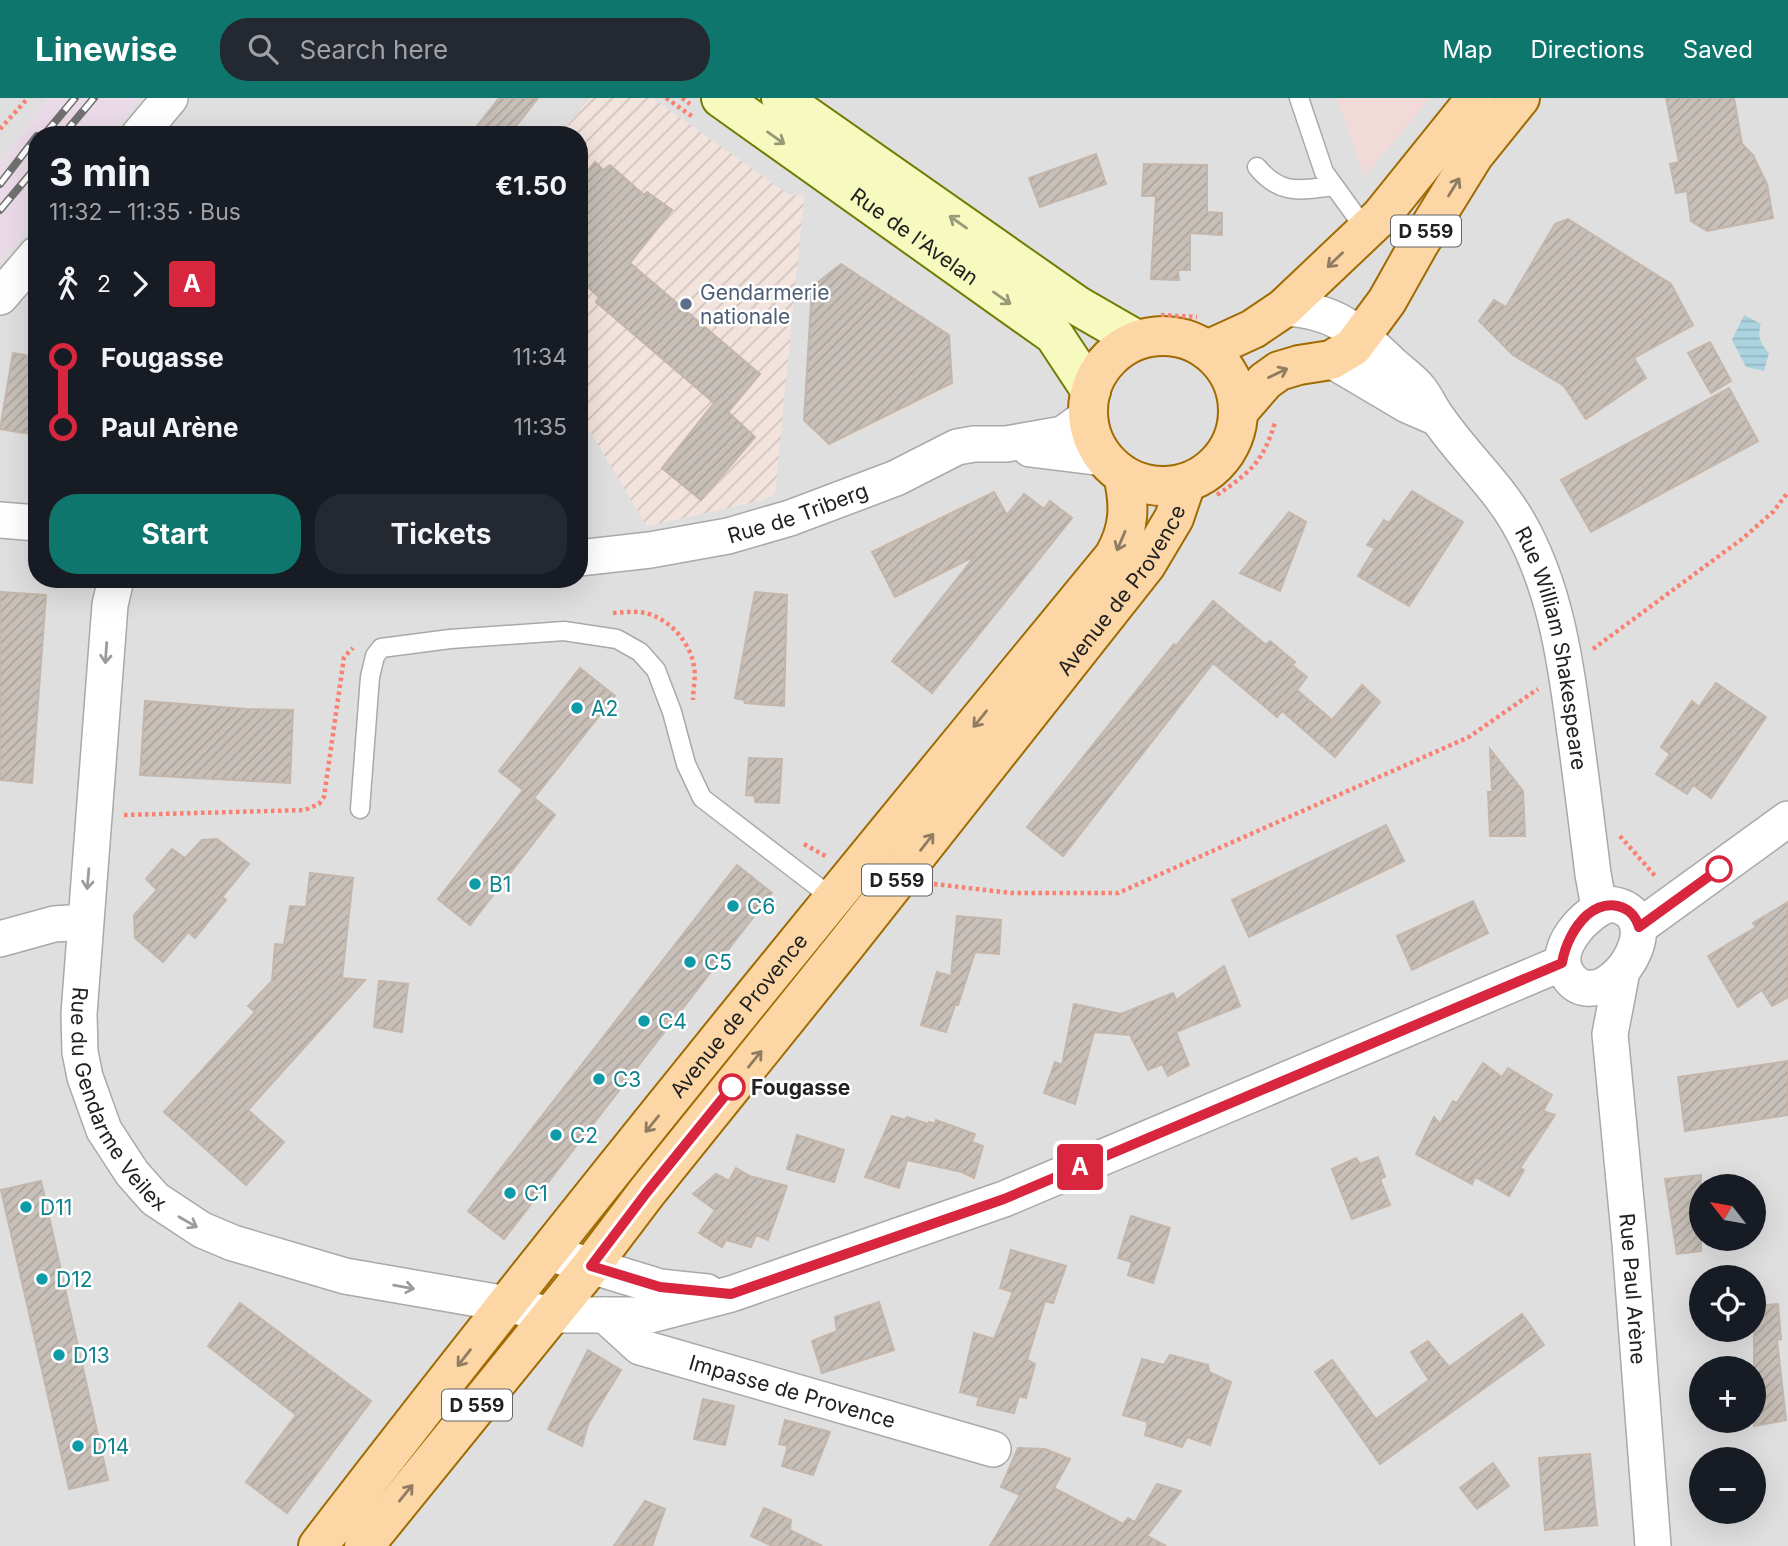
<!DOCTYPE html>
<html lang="en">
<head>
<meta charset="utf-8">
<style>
	:root { --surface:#171b24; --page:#242831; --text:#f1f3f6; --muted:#9ea1a6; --accent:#0f766e }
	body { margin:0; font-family:Inter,sans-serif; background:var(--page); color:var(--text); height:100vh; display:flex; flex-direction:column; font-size:26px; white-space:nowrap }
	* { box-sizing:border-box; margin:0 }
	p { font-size:23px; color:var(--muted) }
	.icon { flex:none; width:38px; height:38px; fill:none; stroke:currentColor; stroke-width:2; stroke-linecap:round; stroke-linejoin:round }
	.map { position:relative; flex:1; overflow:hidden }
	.details { position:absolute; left:28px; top:28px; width:560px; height:462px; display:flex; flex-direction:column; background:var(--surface); border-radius:28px; box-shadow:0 7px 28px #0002 }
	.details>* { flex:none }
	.badge { padding:0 14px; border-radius:5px; font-size:24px; line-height:46px }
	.needle { width:46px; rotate:301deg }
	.buttons { position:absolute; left:1689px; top:1076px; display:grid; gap:14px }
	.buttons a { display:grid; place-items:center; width:77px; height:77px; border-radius:50%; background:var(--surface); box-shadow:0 7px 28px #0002; font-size:35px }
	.map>.badge { position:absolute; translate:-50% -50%; box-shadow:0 0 0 4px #fff }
	.legs { display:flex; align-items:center; gap:10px; height:77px; padding:0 21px; font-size:23px }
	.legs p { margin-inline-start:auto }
	.summary { display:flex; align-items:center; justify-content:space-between; height:119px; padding:0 21px }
	h1 { font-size:38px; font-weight:700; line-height:52px }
	.primary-button { display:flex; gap:14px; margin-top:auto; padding:14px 21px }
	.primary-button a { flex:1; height:80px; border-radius:28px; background:var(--accent); color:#fff; font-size:28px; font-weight:700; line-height:80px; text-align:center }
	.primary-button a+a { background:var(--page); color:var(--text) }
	ul { padding:0 21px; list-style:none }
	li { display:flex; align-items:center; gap:24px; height:70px; font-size:26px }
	li i { display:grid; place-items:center; width:10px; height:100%; margin:0 9px; background:currentColor }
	li i::after { content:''; width:18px; height:18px; margin:-9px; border:5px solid; border-radius:50%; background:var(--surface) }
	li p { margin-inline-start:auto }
	li:first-child i { background:linear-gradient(#0000 50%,currentColor 0) }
	li:last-child i { background:linear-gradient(currentColor 50%,#0000 0) }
	header { display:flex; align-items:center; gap:42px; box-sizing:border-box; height:98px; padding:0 35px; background:var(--accent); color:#fff }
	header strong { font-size:33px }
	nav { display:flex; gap:38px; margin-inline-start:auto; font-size:24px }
	.search { width:490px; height:63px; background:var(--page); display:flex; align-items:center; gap:18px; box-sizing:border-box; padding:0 24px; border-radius:28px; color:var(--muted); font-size:26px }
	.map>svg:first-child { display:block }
	.residential { fill:#e0dfdf; fill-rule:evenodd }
	.commercial { fill:#f2dad9 }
	.military { fill:url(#military-furrows) }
	.railway { fill:#ebdbe8 }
	.water { fill:url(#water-rules) }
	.building { fill:url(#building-hatch); stroke:#c4b6ab; stroke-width:2 }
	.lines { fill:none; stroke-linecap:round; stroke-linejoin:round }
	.lane-casing { stroke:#a9a9a9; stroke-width:21 }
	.street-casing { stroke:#a9a9a9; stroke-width:38 }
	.secondary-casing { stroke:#707d05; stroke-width:42 }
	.primary-casing { stroke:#a06b00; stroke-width:42 }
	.path { stroke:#fa8072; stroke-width:4.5; stroke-dasharray:3.5 3.5; stroke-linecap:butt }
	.lane { stroke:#fff; stroke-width:18 }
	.street { stroke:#fff; stroke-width:35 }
	.secondary { stroke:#f7fabf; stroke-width:38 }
	.primary { stroke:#fcd6a4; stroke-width:38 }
	.rail-casing { stroke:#707070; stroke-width:8 }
	.rail { stroke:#fff; stroke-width:5; stroke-dasharray:16; stroke-linecap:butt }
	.oneway { stroke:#979978 }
	.oneway2 { stroke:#8f7c63 }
	.oneway3 { stroke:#9c9c9c }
	.line-1-casing { stroke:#fff; stroke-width:16 }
	.line-1 { stroke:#d7263d; stroke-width:10 }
	.service-dot { fill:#5c6f8a; stroke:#fff; stroke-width:2.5 }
	.culture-dot { fill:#0f9aa8; stroke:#fff; stroke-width:2.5 }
	.stop-1-dot { fill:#fff; stroke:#d7263d; stroke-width:3.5 }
	.labels { text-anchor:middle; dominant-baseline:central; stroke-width:5; stroke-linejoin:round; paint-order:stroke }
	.shield { fill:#fff; stroke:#646464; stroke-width:2 }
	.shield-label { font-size:19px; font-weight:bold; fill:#222 }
	.street-label { font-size:21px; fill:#222; stroke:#fff }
	.service-label { font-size:21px; fill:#4e5e75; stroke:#fff; text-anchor:start }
	.culture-label { font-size:21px; fill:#0d838f; stroke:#fff; text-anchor:start }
	.stop-label { font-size:21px; font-weight:bold; fill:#222; stroke:#fff; text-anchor:start }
</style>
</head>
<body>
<header>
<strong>Linewise</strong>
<div class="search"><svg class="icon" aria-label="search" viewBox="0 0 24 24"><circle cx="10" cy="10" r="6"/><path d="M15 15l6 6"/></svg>Search here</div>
<nav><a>Map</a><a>Directions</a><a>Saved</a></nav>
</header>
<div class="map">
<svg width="1788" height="1448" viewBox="0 0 1788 1448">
	<defs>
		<pattern id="military-furrows" width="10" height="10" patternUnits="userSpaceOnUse" patternTransform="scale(1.75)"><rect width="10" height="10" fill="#f3e3dd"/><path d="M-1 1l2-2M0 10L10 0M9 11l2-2" fill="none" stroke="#d0c2bd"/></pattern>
		<pattern id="water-rules" width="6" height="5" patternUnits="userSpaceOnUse" patternTransform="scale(1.75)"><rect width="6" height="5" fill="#aad3df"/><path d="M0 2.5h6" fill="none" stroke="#92b5bf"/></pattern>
		<pattern id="building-hatch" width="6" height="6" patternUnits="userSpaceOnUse" patternTransform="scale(1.75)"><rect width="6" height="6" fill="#c7bfb8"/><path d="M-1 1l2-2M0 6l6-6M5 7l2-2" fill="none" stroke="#aba49e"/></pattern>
	</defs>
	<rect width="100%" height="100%" fill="#f2efe9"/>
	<!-- residential -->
	<g class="residential">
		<polygon points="0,0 48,0 0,64"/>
		<path d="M141,0H1788V1448H0V165L37,122V481H579V37H110ZM1701,1088H1754V1141H1701ZM1701,1180H1754V1232H1701ZM1701,1270H1754V1323H1701ZM1701,1362H1754V1414H1701Z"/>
	</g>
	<!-- commercial -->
	<polygon class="commercial" points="1337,0 1430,0 1364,79"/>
	<!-- military -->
	<polygon class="military" points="590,0 652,0 788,96 804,98 775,395 763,402 647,428 579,315 579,37 560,37"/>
	<!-- railway -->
	<polygon class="railway" points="48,0 141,0 110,37 37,37 37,122 0,165 0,64"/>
	<!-- water -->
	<path class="water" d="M1744,217L1761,226C1757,238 1760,246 1769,255L1764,273L1746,269L1732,242Z"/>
	<!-- building -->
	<g class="building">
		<polygon points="499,0 538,0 509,37 470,37"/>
		<polygon points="1666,0 1734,0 1742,46 1753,57 1767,86 1773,120 1707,133 1691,123 1687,93 1676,95 1670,66 1679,64"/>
		<polygon points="1096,56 1106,86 1040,109 1029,80"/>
		<polygon points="595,64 603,72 610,67 644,97 647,94 672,112 630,165 760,276 728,314 755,339 701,402 662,370 714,305 596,204 599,199 579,181 579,83"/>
		<polygon points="1144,66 1207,67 1207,114 1222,115 1222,137 1190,135 1190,172 1178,172 1179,182 1151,181 1156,98 1142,98"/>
		<polygon points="1568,121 1671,186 1693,227 1634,260 1646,280 1586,321 1564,288 1513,257 1479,223 1494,202 1506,209 1555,126"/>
		<polygon points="841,166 949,237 952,285 829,346 804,322 812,189"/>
		<polygon points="1710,244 1731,283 1711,295 1688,255"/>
		<polygon points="13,255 37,259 37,337 0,331"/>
		<polygon points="1729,290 1758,343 1591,434 1561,382"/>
		<polygon points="1412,393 1463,424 1409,508 1358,478 1375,450 1367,447 1384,422 1389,425"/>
		<polygon points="994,394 1007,417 1024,396 1044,411 1050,403 1072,420 932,595 892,563 975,458 895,499 872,454"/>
		<polygon points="1289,414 1306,424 1280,493 1240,475"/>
		<polygon points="0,494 46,497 32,685 0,682"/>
		<polygon points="755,494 787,497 784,608 745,605 744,602 735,600"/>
		<polygon points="1213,503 1266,547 1270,543 1295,564 1292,567 1307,579 1297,592 1332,622 1362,587 1380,604 1335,659 1282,613 1277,619 1213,565 1063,758 1027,729 1174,546 1176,548"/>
		<polygon points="580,570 615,598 534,700 555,717 470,827 438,801 523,692 499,673"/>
		<polygon points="1716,585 1766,619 1711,700 1693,687 1687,696 1656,676 1670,656 1661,649 1692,603 1699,609"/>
		<polygon points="145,603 246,611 293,612 290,685 140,677"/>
		<polygon points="1490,651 1523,693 1525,738 1490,738 1488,694 1492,694"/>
		<polygon points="749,660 782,661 779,705 755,704 755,698 746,697"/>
		<polygon points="1386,727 1404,763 1249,839 1232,802"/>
		<polygon points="217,741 249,766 222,799 226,802 195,840 188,834 163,864 135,840 134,817 157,792 146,781 172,751 185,760 202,742"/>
		<polygon points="737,767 772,795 504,1141 468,1113"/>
		<polygon points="310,775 353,780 342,880 365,882 248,1012 284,1044 246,1087 164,1014 255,914 248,908 272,883 275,846 284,847 290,808 306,809"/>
		<polygon points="1473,803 1488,835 1412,872 1397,838"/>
		<polygon points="1788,804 1788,899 1772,908 1762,892 1738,909 1708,858 1756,829 1753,825"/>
		<polygon points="957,818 1001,822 999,856 975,854 958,907 955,907 946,934 921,927 937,874 951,878"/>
		<polygon points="1224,868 1240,908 1176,934 1189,967 1168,978 1162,966 1148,972 1130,937 1094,934 1075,1006 1044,995 1055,964 1062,967 1074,906 1121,916 1173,895 1176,902"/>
		<polygon points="379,883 408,886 402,934 374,929"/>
		<polygon points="1788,963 1788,1017 1685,1033 1678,979"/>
		<polygon points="1483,965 1502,979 1508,970 1552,997 1543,1013 1555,1017 1520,1070 1524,1072 1509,1098 1475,1079 1472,1086 1416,1056 1434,1019 1440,1026 1453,1003 1457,1005"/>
		<polygon points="892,1018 905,1022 907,1019 928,1026 929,1024 935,1026 936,1022 975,1036 972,1044 983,1048 974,1080 962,1074 907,1062 899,1090 865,1079"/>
		<polygon points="797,1037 844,1052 834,1084 787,1071"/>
		<polygon points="1378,1059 1385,1079 1380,1081 1390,1107 1352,1121 1332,1071 1356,1060 1360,1066"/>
		<polygon points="736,1070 750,1078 787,1088 768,1142 756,1137 751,1149 726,1142 722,1149 699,1135 715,1112 693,1096 716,1076 729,1083"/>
		<polygon points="1701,1077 1701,1153 1677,1156 1665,1081"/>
		<polygon points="41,1083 108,1382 69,1391 1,1092"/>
		<polygon points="1131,1118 1170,1130 1153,1185 1128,1177 1132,1164 1118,1160"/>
		<polygon points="1011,1152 1066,1168 1053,1205 1045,1203 1027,1262 1035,1266 1026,1300 1019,1298 1014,1315 977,1307 979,1299 960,1294 974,1235 994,1241 1013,1194 1000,1190"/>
		<polygon points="879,1204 894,1252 822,1275 812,1243 837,1233 835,1219"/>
		<polygon points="240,1205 371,1303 287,1415 246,1384 296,1317 208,1248"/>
		<polygon points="1778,1206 1781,1241 1777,1242 1786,1322 1754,1328 1754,1208"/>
		<polygon points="1522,1216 1544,1247 1380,1366 1315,1274 1332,1262 1376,1321 1429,1282 1411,1254 1428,1243 1449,1269"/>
		<polygon points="588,1252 621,1272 588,1326 582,1348 548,1331"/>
		<polygon points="1170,1257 1208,1267 1209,1274 1231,1284 1210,1347 1187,1339 1182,1349 1145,1337 1148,1324 1123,1317 1142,1261 1164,1267"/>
		<polygon points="703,1301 734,1308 725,1347 694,1341"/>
		<polygon points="785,1322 830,1334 813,1377 782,1368 788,1348 779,1346"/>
		<polygon points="1018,1350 1045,1351 1070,1361 1054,1390 1123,1426 1128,1420 1135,1424 1157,1386 1181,1393 1147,1438 1166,1448 990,1448 1020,1397 1001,1389"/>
		<polygon points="1590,1356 1597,1427 1545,1432 1539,1360"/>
		<polygon points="1493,1365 1509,1388 1477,1411 1460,1390"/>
		<polygon points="645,1403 665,1411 652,1448 614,1448"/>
		<polygon points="764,1410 791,1422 790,1432 822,1448 772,1448 751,1438"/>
	</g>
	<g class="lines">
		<!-- lane casing -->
		<g class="lane-casing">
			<g id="lane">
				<polyline points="1299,0 1324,74 1366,132"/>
				<path d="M1257,69C1281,98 1300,92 1334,88"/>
				<polyline points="360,711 370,579 375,558 381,550 450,541 564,533 617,541 640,554 656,572 672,614 686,666 702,700 818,789 832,803"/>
			</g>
		</g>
		<!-- street casing -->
		<g class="street-casing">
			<g id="street">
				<polyline points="139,37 170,0"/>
				<polyline points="0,199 37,156"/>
				<path id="s1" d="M1284,210C1336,212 1357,233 1393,267C1403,276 1412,282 1420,292C1427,301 1431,311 1437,319C1462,356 1496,386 1518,424C1554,486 1565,559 1574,628C1581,678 1587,727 1593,776L1599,809"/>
				<polyline points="1331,262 1407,307 1437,320"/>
				<polyline points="1030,351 1103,360"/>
				<polyline points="0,422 37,425"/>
				<path id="s2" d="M579,460L650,452L728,438L790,420L896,380L957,349L974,346H1006L1063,336L1088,318"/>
				<path id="s3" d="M116,481L110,507L79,916L80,954L85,979L104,1032L132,1075L155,1101L202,1132L233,1145L345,1178L507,1206L550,1217H650L731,1196L1004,1101L1562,865"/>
				<path d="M1610,806C1669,814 1623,896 1586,890C1579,889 1573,885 1569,879C1548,853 1586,813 1610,806Z"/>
				<polyline points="1639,829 1788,721"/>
				<polyline points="0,841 54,826 85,824"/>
				<path id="s4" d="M1622,873L1610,936L1630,1145L1653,1448"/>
				<polyline points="549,1155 660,1189 707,1194"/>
				<path id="s5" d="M605,1217L640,1249L993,1351"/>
			</g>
		</g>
		<!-- secondary casing -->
		<g class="secondary-casing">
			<g id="secondary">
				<path id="s6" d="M721,0L1054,237L1091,293"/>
				<polyline points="781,0 1078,208 1137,242"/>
			</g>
		</g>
		<!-- primary casing -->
		<g class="primary-casing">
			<g id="primary">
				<circle cx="1163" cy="313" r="75"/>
				<polyline points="1207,252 1253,231 1284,210 1381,118 1476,0"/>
				<polyline points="1239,313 1265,283 1279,273 1299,267 1331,262 1353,249 1387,203 1419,146 1474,57 1520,0"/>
				<path id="s7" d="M318,1448C576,1112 845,785 1114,458C1130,430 1130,407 1123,377"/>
				<path id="s8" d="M364,1448L591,1168L647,1094L845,848L1146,467L1174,420L1186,385"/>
			</g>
		</g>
		<!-- path -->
		<g class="path">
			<polyline points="666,0 693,19"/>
			<polyline points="682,0 690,6"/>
			<polyline points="0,31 28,0"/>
			<polyline points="1161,217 1197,219"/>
			<path d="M1217,397C1250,374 1263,365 1275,324"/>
			<path d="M613,515C624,514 635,513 645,515C669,520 691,545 694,569C696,579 693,591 693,602"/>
			<polyline points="1593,551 1742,441 1773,414 1788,394"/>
			<polyline points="124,717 305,712 319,706 324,699 344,559 353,550"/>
			<polyline points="1620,738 1656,779"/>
			<polyline points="804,746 827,759"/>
			<polyline points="934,786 1011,795 1118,795 1469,639 1538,591"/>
		</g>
		<!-- lane -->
		<use href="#lane" class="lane"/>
		<!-- street -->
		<use href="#street" class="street"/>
		<!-- secondary -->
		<use href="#secondary" class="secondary"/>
		<!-- primary -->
		<use href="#primary" class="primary"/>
		<!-- rail casing -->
		<g class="rail-casing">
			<g id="rail">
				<polyline points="44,37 75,0"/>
				<polyline points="63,37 94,0"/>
				<polyline points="0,86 37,38"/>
				<polyline points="0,112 37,68"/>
			</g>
		</g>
		<!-- rail -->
		<use href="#rail" class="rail"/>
	</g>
	<!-- one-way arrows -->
	<defs><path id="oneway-shaft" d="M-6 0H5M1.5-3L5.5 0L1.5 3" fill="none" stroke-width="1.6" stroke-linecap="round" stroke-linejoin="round" transform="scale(1.75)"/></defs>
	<g class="oneway">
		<use href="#oneway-shaft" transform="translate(776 40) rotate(35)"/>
		<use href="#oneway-shaft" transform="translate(958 124) rotate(-145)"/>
		<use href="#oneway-shaft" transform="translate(1002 200) rotate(35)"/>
	</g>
	<g class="oneway2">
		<use href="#oneway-shaft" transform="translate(1454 89) rotate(-58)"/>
		<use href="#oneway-shaft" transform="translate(1335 162) rotate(136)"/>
		<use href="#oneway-shaft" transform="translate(1278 275) rotate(-26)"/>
		<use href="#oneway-shaft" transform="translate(1121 443) rotate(113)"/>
		<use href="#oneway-shaft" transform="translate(980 621) rotate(129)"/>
		<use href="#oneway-shaft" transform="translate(927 744) rotate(-52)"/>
		<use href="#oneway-shaft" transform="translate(755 961) rotate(-51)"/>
		<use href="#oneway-shaft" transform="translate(652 1026) rotate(129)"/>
		<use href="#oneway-shaft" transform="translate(464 1260) rotate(128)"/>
		<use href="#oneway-shaft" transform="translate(406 1395) rotate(-51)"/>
	</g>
	<g class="oneway3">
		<use href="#oneway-shaft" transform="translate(106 555) rotate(94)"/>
		<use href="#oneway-shaft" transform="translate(88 781) rotate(95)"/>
		<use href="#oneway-shaft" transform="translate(188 1124) rotate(30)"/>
		<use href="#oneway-shaft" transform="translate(404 1189) rotate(10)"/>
	</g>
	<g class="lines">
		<!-- line-1 casing -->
		<g class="line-1-casing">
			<path id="line-1" d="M732,989L647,1094L591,1168L660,1189L731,1196L1004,1101L1562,865C1565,847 1574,829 1587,817C1606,801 1632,805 1639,829L1719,771"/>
		</g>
		<!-- line-1 -->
		<use href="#line-1" class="line-1"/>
	</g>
	<!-- markers -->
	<circle class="service-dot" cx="686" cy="206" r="7"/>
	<g class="culture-dot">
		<circle cx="577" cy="610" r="7"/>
		<circle cx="475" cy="786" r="7"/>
		<circle cx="733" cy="808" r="7"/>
		<circle cx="690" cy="864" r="7"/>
		<circle cx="644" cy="923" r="7"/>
		<circle cx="599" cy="981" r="7"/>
		<circle cx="556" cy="1037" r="7"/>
		<circle cx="510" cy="1095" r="7"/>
		<circle cx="26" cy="1109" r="7"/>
		<circle cx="42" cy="1181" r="7"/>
		<circle cx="59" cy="1257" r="7"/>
		<circle cx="78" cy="1348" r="7"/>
	</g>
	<g class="stop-1-dot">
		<circle cx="1719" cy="771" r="12"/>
		<circle cx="732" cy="989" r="12"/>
	</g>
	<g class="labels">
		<!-- shield labels -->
		<g class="shield">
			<rect x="1391" y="117.5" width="70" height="31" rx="5"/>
			<rect x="862" y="766.5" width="70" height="31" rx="5"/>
			<rect x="442" y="1291.5" width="70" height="31" rx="5"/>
		</g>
		<g class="shield-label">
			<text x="1426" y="133">D 559</text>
			<text x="897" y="782">D 559</text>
			<text x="477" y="1307">D 559</text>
		</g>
		<!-- street labels -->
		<g class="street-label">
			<text stroke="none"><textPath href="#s6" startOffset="238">Rue de l'Avelan</textPath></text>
			<text stroke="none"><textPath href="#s2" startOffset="224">Rue de Triberg</textPath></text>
			<text stroke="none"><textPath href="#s8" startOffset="1220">Avenue de Provence</textPath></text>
			<text stroke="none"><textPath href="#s1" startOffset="460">Rue William Shakespeare</textPath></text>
			<text stroke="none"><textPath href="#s7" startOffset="677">Avenue de Provence</textPath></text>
			<text stroke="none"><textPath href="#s3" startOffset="532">Rue du Gendarme Veilex</textPath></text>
			<text stroke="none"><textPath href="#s4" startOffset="320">Rue Paul Arène</textPath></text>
			<text stroke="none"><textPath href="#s5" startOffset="206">Impasse de Provence</textPath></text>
		</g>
		<!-- service labels -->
		<g class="service-label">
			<text x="700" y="194">Gendarmerie<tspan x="700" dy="24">nationale</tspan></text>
		</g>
		<!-- culture labels -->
		<g class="culture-label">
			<text x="591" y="610">A2</text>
			<text x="489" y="786">B1</text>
			<text x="747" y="808">C6</text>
			<text x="704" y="864">C5</text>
			<text x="658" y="923">C4</text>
			<text x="613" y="981">C3</text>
			<text x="570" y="1037">C2</text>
			<text x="524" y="1095">C1</text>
			<text x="40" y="1109">D11</text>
			<text x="56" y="1181">D12</text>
			<text x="73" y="1257">D13</text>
			<text x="92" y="1348">D14</text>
		</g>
		<!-- stop labels -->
		<g class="stop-label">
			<text x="751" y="989">Fougasse</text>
		</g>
	</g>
</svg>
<div class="buttons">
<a><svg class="needle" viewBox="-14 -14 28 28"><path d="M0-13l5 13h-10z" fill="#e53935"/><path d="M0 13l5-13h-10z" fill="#9ea1a6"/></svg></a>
<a><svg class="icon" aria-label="locate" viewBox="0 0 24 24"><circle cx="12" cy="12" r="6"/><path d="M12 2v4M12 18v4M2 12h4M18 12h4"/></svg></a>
<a>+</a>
<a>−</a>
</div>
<b class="badge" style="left:1080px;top:1069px;background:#d7263d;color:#fff">A</b>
<section class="details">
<div class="summary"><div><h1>3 min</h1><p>11:32 – 11:35 · Bus</p></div><b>€1.50</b></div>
<div class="legs"><svg class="icon" aria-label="walk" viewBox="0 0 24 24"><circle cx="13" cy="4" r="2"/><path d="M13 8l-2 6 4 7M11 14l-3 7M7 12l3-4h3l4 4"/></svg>2<svg class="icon" aria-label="forward" viewBox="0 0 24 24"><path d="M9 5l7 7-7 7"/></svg><b class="badge" style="background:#d7263d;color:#fff">A</b></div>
<ul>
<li><i style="color:#d7263d"></i><b>Fougasse</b><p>11:34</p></li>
<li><i style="color:#d7263d"></i><b>Paul Arène</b><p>11:35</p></li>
</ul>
<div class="primary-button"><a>Start</a><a>Tickets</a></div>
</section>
</div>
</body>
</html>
